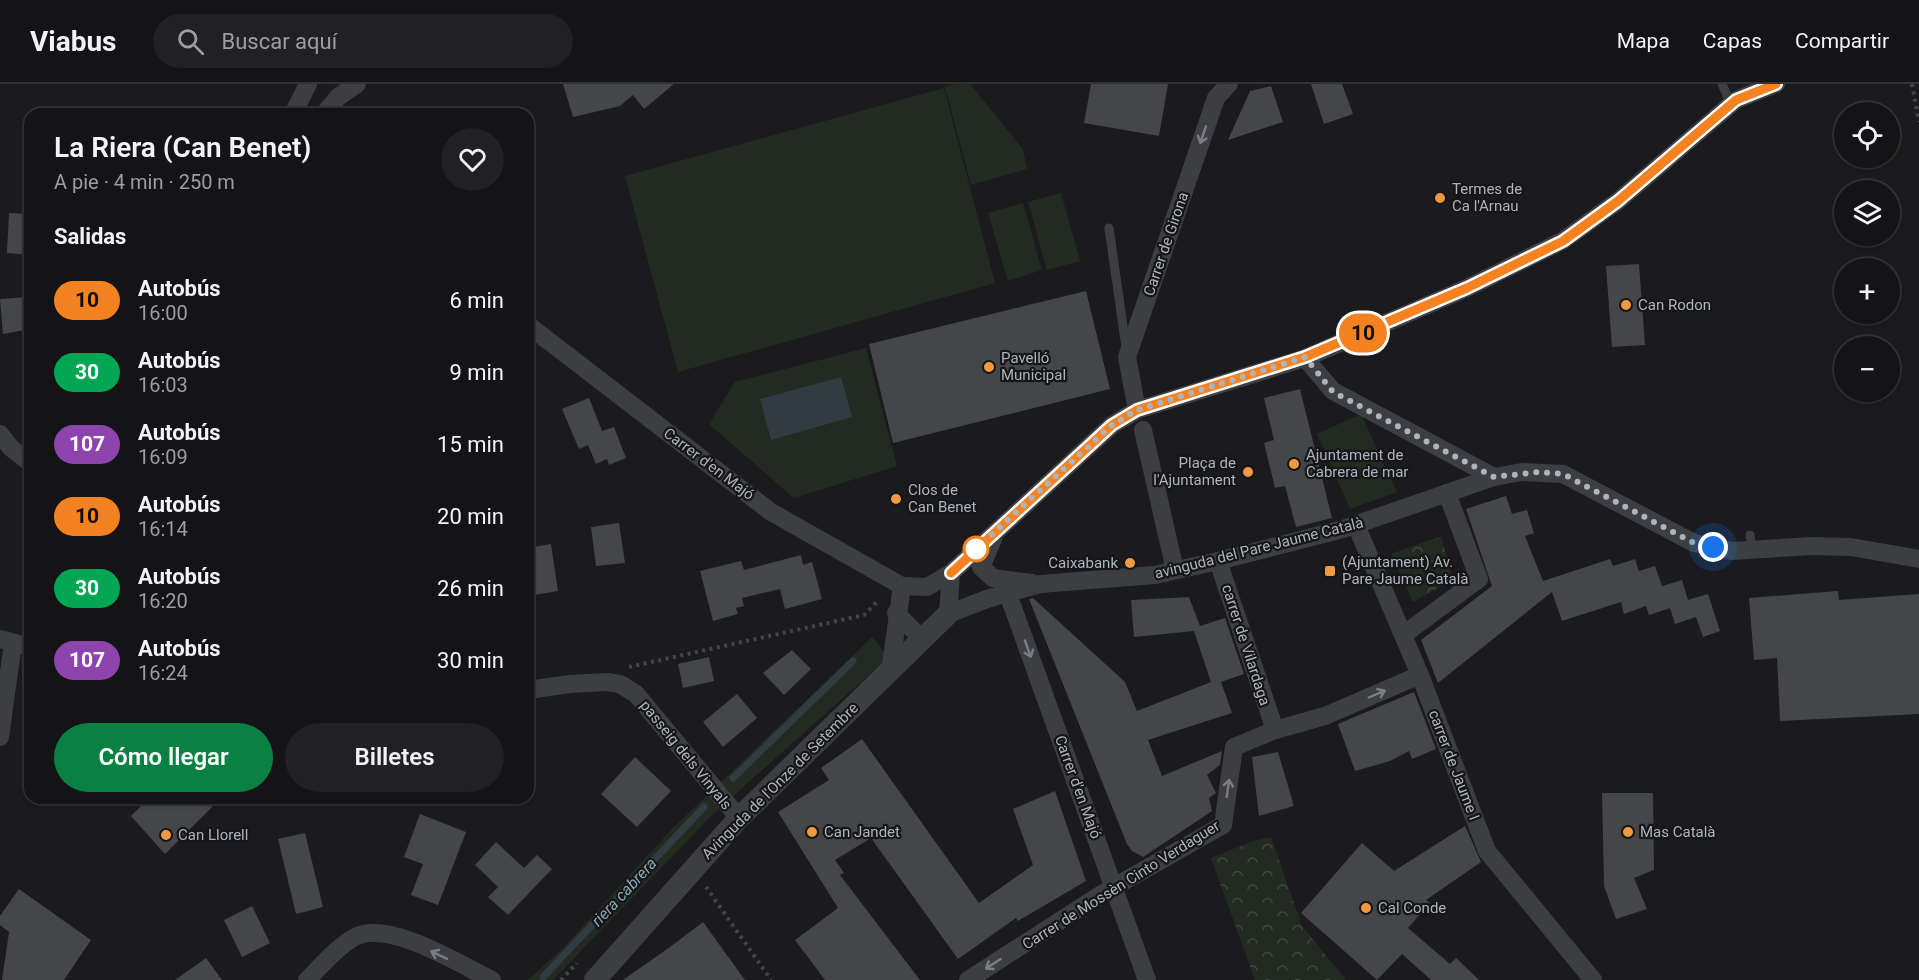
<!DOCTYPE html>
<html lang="es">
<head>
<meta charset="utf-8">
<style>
	:root { --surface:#141416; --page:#212123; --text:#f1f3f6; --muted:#9d9ea1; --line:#333335; --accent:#0b8043 }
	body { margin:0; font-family:Roboto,sans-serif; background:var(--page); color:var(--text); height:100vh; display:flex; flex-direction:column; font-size:22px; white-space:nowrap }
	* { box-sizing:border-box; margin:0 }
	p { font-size:20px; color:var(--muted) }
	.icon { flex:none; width:33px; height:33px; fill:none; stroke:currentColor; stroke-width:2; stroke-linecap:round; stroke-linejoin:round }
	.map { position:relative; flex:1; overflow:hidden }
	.panel { position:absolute; left:24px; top:24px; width:510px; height:696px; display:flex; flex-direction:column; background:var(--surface); border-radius:18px; box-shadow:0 2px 4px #0004,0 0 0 2px var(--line) }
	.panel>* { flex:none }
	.badge { padding:0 12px; border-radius:20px; font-size:21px; line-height:39px }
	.fabs { position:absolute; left:1834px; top:18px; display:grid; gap:12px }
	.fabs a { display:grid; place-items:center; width:66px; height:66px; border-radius:50%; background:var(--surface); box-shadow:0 2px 4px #0004,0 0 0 2px var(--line); font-size:30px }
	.you { position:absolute; width:30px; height:30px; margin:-15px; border:4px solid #fff; border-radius:50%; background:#1a73e8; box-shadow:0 0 0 9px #1a73e833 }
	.map>.badge { position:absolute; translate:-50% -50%; box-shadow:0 0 0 3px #fff }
	h2 { padding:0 30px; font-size:22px; line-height:54px }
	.round { display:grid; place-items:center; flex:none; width:63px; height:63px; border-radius:32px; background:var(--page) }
	.head { display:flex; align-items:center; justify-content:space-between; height:102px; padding:0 30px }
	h1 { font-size:28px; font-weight:600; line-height:45px }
	.cta { display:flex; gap:12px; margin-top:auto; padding:12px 30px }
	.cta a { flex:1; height:69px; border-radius:36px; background:var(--accent); color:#fff; font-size:24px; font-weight:600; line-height:69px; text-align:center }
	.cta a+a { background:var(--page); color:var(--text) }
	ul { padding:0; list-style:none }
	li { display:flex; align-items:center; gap:18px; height:72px; padding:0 30px }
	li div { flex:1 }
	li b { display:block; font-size:22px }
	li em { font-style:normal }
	li .badge { min-width:66px; font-weight:700; text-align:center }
	header { display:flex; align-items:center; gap:36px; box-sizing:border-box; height:84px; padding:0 30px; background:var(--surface); border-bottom:2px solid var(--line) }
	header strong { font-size:28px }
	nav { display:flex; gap:33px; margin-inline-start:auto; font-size:21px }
	.search { width:420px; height:54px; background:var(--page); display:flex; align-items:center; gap:15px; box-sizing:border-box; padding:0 21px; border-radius:33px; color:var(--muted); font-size:22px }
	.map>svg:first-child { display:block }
	.grass { fill:#222b22 }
	.park { fill:url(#park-crowns) }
	.water { fill:#303c41 }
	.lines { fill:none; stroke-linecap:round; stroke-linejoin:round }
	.stream { stroke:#303c41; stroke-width:7 }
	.building { fill:#45464a }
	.path { stroke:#424549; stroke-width:4; stroke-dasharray:3 4.5; stroke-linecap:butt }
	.service { stroke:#3c3e42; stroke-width:9 }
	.minor { stroke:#3c3e42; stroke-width:18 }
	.tertiary { stroke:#3c3e42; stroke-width:22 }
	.oneway { stroke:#7b7f85 }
	.line-casing { stroke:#fff; stroke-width:14 }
	.line { stroke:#f58220; stroke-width:9 }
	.walk { stroke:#aeb4bc; stroke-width:6; stroke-dasharray:0 10.8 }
	.poi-dot { fill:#ef9941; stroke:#161618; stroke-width:2 }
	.stop-dot { fill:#fff; stroke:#f58220; stroke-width:3 }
	.labels { text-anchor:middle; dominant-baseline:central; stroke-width:4.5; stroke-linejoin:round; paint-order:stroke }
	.poi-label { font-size:15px; fill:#aeb4bc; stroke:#161618; text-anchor:start }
	.street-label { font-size:15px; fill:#aeb4bc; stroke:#161618 }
	.water-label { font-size:16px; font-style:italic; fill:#86a7b5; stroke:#161618 }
</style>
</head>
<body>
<header>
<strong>Viabus</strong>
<div class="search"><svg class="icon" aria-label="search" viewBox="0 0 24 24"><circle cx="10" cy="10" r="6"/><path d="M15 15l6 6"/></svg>Buscar aquí</div>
<nav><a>Mapa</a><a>Capas</a><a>Compartir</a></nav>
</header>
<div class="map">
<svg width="1919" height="896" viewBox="0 0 1919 896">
	<defs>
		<pattern id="park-crowns" width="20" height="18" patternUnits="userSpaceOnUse" patternTransform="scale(1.5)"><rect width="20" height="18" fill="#222b22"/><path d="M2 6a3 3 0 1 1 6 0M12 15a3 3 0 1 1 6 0" fill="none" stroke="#404740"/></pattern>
	</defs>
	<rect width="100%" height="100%" fill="#1b1b1d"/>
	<!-- grass -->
	<g class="grass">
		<polygon points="956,0 970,0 1023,65 1027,85 971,101 945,3"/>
		<polygon points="944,4 995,199 678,288 625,92"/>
		<polygon points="1061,109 1080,177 1047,186 1028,118"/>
		<polygon points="1023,119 1042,186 1008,197 988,129"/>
		<polygon points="866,264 897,382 794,414 709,340 735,298"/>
		<polygon points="1361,330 1397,408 1350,425 1317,350"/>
		<polygon points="872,553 889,573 713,730 553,896 528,896 565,862 671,746"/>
	</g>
	<!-- park -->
	<g class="park">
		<polygon points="1441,452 1453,496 1413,518 1391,470"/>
		<polygon points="1271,753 1302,842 1346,896 1255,896 1211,774 1253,757"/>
	</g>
	<!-- water -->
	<polygon class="water" points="841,293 852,333 771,356 760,315"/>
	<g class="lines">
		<!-- stream -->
		<g class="stream">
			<polyline points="733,694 853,577"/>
			<polyline points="543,893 704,723"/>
		</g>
	</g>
	<!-- building -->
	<g class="building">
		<polygon points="563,0 674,0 644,25 633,11 620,22 573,33"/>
		<polygon points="1091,0 1168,0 1159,52 1084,39"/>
		<polygon points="1311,0 1342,0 1353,30 1324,40"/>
		<polygon points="1271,2 1283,38 1228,56 1250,7"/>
		<polygon points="9,129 30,130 30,171 7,169"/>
		<polygon points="1639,180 1645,261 1612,263 1606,182"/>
		<polygon points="1086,207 1110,305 893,359 869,260"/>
		<polygon points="30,213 30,245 3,250 0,215"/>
		<polygon points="1300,305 1332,434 1296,443 1285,402 1275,404 1264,359 1274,356 1264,314"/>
		<polygon points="589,314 602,347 614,343 626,374 609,381 607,375 596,380 588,361 579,365 562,325"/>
		<polygon points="1506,412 1512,430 1527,426 1534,449 1525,452 1543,497 1610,475 1613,482 1635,475 1639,487 1655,482 1662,502 1682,496 1688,516 1708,510 1720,547 1703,553 1696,533 1675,540 1670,524 1649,531 1646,522 1624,530 1621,518 1562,537 1552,508 1438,599 1421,556 1492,502 1466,425"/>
		<polygon points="619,439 625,479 596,482 591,443"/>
		<polygon points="551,460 558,507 528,512 528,464"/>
		<polygon points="801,471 803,481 812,478 822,515 785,525 780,505 742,514 744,522 736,524 738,530 713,537 700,487 741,477 744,486"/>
		<polygon points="1838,507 1839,516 1919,510 1919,630 1780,637 1777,574 1754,576 1749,514"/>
		<polygon points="1189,513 1200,542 1225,534 1244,590 1221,598 1232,629 1148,656 1162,692 1222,667 1220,681 1207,691 1216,709 1209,714 1212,727 1143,773 1132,767 1127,760 1029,515 1033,514 1125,598 1137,627 1211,598 1194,547 1134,553 1131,516"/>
		<polygon points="792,566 811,585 784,611 763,589"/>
		<polygon points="709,573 714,597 683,604 678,580"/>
		<polygon points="1414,608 1436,665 1412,675 1409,667 1390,677 1355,687 1338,640"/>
		<polygon points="737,610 757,634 723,663 703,638"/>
		<polygon points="862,655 979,819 1033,781 1013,725 1055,707 1086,797 1018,837 1016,834 958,875 871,754 835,776 844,789 840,791 920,896 825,896 795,856 838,824 778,728 829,696 821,684"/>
		<polygon points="1278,668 1294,722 1259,732 1252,673"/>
		<polygon points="635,673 671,707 637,743 601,710"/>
		<polygon points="1602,709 1653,709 1654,786 1634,794 1647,825 1616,835 1604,802"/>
		<polygon points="149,714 221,714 165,770 131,732"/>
		<polygon points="420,730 466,748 438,821 411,811 423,780 404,773"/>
		<polygon points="1465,742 1481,778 1426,816 1430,819 1408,844 1450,880 1456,874 1479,896 1431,896 1402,870 1377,896 1301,829 1362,759 1394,787"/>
		<polygon points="305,749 323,823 296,830 278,755"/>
		<polygon points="496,758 524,784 537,771 552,785 508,831 488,813 498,803 475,781"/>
		<polygon points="19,805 91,856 64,896 2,896 9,848 0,841 0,832"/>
		<polygon points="252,822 270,859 242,873 224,836"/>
		<polygon points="703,838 745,896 623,896 670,863"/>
		<polygon points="206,874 222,896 175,896"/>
	</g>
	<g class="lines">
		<!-- path -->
		<g class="path">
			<polyline points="1912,0 1919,38"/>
			<polyline points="629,583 864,531 879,516"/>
			<polyline points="706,803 771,896"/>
			<polyline points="561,896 577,879"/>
		</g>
		<!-- service -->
		<g class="service">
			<polyline points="1722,0 1731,20"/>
			<polyline points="1109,144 1126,263"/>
			<polyline points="1750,451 1752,465"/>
		</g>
		<!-- minor -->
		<g class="minor">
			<polyline points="293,30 308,0"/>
			<polyline points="324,30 338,13 357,0"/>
			<polyline points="528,241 771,428 902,502"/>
			<polyline points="1305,274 1333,307 1494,393"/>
			<polyline points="1137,326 1127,273 1216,14 1229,0"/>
			<polyline points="1143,346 1175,486"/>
			<polyline points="0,350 11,364 30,379"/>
			<polyline points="1356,441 1420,591 1487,767 1593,896"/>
			<polyline points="993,455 981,483 993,494 1032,499"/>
			<polyline points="1218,477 1275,646"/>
			<polyline points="951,489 948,530 987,515 1040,500 1155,491 1218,477 1343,445 1494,393 1522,388 1563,390 1694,459 1732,467 1811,462 1851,463 1919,475"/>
			<polyline points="902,502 927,503 951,489 1112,341 1137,326 1305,274 1467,204 1562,157 1618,117 1736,16 1776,0"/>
			<polyline points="1008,510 1147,896"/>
			<polyline points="896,529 922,555"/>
			<polyline points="1403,551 1479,495 1447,409"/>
			<polyline points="0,555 30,563"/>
			<polyline points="890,588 902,502"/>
			<polyline points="528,606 570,600 607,598 620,600 636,610 739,734"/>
			<polyline points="0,653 13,559"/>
			<path d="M307,896C322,881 337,863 355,853C388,835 461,881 492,896"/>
			<polyline points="968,896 1100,811 1223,741 1234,663 1275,646 1325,632 1420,591"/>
		</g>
		<!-- tertiary -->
		<polyline class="tertiary" points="595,896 739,734 948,530"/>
	</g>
	<!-- one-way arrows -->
	<defs><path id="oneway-shaft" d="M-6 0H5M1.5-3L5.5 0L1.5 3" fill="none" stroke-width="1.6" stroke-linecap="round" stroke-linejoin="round" transform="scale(1.5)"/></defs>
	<g class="oneway">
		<use href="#oneway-shaft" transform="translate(1203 51) rotate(109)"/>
		<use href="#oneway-shaft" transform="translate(1028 565) rotate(70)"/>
		<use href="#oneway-shaft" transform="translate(1377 610) rotate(-23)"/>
		<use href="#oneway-shaft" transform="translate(1228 704) rotate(-82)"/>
		<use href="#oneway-shaft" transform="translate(439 871) rotate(-154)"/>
		<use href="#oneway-shaft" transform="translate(993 880) rotate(147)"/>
	</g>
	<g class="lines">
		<!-- line casing -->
		<g class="line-casing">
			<polyline id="line" points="951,489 1112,341 1137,326 1305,273 1467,204 1563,157 1618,117 1736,16 1776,0"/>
		</g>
		<!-- line -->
		<use href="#line" class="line"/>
		<!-- walk -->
		<polyline class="walk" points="976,465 1112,341 1137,326 1305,273 1333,308 1494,393 1538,388 1563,390 1694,459 1713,463"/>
	</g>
	<!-- markers -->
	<g class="poi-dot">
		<circle cx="1440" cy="114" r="6"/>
		<circle cx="1626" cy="221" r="6"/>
		<circle cx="989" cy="283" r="6"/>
		<circle cx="1294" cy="380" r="6"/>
		<circle cx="1248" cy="388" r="6"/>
		<circle cx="896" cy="415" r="6"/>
		<circle cx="1130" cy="479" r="6"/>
		<rect x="1324" y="481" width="12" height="12" rx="3"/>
		<circle cx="812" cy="748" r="6"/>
		<circle cx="1628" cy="748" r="6"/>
		<circle cx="166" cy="751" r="6"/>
		<circle cx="1366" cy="824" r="6"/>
	</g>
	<circle class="stop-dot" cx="976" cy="465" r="12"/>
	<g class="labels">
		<!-- poi labels -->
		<g class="poi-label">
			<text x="1452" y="105">Termes de<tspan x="1452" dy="17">Ca l'Arnau</tspan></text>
			<text x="1638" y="221">Can Rodon</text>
			<text x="1001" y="274">Pavelló<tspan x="1001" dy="17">Municipal</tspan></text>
			<text x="1306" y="371">Ajuntament de<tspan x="1306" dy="17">Cabrera de mar</tspan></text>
			<text x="1236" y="379" text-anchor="end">Plaça de<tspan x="1236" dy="17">l'Ajuntament</tspan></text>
			<text x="908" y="406">Clos de<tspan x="908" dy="17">Can Benet</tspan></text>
			<text x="1342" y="478">(Ajuntament) Av.<tspan x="1342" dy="17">Pare Jaume Català</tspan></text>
			<text x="1118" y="479" text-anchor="end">Caixabank</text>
			<text x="824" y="748">Can Jandet</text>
			<text x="1640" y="748">Mas Català</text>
			<text x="178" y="751">Can Llorell</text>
			<text x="1378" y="824">Cal Conde</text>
		</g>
		<!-- street labels -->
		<g class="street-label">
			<text transform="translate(1166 160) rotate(-71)">Carrer de Girona</text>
			<text transform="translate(709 380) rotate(37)">Carrer d'en Majó</text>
			<text transform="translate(1259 464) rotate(-14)">avinguda del Pare Jaume Català</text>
			<text transform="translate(1246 561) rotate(72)">carrer de Vilardaga</text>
			<text transform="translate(686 671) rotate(51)">passeig dels Vinyals</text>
			<text transform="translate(1454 681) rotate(69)">carrer de Jaume I</text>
			<text transform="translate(780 697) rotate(-45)">Avinguda de l'Onze de Setembre</text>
			<text transform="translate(1078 703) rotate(70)">Carrer d'en Majó</text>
			<text transform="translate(1121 801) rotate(-32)">Carrer de Mossèn Cinto Verdaguer</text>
		</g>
		<!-- water labels -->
		<g class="water-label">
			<text transform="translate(624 808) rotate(-47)">riera cabrera</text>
		</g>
	</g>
</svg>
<div class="fabs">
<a><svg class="icon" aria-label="locate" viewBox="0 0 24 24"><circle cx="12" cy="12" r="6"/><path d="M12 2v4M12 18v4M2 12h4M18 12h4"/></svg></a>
<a><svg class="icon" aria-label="layers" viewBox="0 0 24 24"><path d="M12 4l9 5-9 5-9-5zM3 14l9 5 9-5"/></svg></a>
<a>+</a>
<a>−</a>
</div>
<div class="you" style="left:1713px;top:463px"></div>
<b class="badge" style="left:1363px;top:249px;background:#f58220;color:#111">10</b>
<section class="panel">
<div class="head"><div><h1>La Riera (Can Benet)</h1><p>A pie · 4 min · 250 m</p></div><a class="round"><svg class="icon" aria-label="heart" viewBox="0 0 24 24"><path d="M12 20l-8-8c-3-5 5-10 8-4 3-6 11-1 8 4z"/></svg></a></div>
<h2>Salidas</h2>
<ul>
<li><span class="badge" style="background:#f58220;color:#111">10</span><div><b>Autobús</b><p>16:00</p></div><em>6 min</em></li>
<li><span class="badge" style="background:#00a651;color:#fff">30</span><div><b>Autobús</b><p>16:03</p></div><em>9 min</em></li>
<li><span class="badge" style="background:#8e44ad;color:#fff">107</span><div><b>Autobús</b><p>16:09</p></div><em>15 min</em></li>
<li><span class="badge" style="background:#f58220;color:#111">10</span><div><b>Autobús</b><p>16:14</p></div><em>20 min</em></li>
<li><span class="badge" style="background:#00a651;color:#fff">30</span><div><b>Autobús</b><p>16:20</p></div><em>26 min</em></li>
<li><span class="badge" style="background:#8e44ad;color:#fff">107</span><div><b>Autobús</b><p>16:24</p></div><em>30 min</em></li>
</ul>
<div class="cta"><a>Cómo llegar</a><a>Billetes</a></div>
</section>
</div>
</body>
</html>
